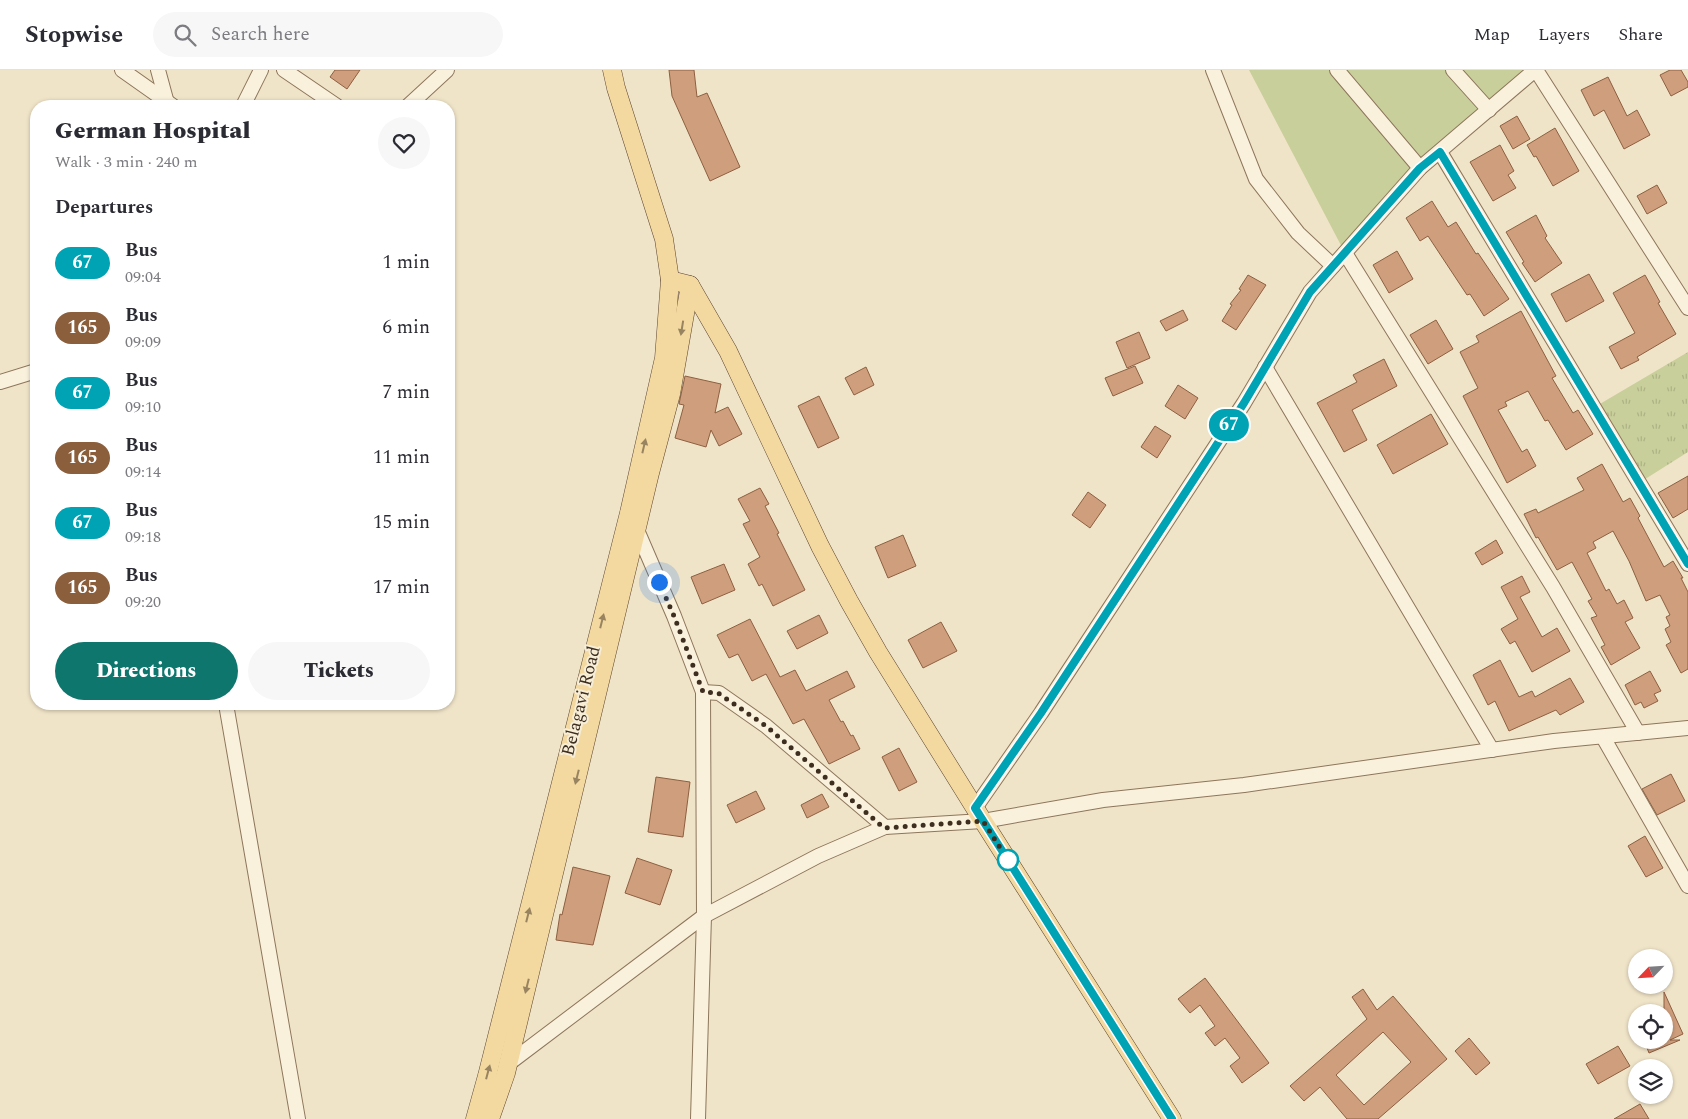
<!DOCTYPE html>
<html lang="en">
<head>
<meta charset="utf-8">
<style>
	:root { --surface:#fff; --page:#f7f7f7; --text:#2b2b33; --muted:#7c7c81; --line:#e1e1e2; --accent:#0f766e }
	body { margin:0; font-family:Spectral,serif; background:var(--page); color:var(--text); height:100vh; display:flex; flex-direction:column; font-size:19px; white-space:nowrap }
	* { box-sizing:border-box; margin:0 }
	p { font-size:16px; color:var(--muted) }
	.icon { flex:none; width:28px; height:28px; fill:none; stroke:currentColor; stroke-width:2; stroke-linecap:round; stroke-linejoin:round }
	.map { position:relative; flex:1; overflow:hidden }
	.drawer { position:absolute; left:30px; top:30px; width:425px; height:610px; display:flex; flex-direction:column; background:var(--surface); border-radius:20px; box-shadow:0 1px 4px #0004 }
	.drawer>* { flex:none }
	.badge { padding:0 10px; border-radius:16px; font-size:18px; line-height:32px }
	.needle { width:32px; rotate:245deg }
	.controls { position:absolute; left:1628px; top:879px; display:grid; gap:10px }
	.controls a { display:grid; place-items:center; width:45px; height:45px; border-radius:50%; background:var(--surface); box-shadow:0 1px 4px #0004; font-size:25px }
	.you { position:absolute; width:25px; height:25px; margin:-12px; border:4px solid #fff; border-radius:50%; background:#1a73e8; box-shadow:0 0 0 8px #1a73e833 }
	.map>.badge { position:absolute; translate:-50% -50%; box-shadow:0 0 0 2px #fff }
	h2 { padding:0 25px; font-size:19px; line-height:45px }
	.round { display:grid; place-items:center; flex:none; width:52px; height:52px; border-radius:26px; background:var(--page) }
	.head { display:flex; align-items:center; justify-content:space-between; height:85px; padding:0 25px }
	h1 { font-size:24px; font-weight:800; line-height:38px }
	.primary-button { display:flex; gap:10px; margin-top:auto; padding:10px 25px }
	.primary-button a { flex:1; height:58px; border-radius:30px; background:var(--accent); color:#fff; font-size:20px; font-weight:800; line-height:58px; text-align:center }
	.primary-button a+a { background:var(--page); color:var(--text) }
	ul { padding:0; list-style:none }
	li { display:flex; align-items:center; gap:15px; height:65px; padding:0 25px }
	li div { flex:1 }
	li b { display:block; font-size:19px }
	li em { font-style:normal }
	li .badge { min-width:55px; font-weight:700; text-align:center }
	header { display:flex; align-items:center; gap:30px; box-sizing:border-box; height:70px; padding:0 25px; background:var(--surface); border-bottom:1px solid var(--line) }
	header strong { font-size:24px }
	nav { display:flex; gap:28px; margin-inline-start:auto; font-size:18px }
	.search { width:350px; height:45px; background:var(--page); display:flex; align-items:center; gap:12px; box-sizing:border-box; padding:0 18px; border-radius:28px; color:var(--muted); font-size:19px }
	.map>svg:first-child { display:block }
	.grass { fill:url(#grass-tufts) }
	.garden { fill:#c9cf9b }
	.building { fill:#cf9f7d; stroke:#8d5f41; fill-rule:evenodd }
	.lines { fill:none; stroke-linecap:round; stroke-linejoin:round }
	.minor-casing { stroke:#8d765c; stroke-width:16 }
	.major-casing { stroke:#5b4430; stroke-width:19 }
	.minor { stroke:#faf1dc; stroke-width:14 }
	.major { stroke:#f3d9a0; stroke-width:18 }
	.oneway { fill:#988460 }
	.line-casing { stroke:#fff; stroke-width:11 }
	.line { stroke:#00a3b4; stroke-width:8 }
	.walk { stroke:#3d2e20; stroke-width:5; stroke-dasharray:0 9 }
	.stop-dot { fill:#fff; stroke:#00a3b4; stroke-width:2.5 }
	.labels { text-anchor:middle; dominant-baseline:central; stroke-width:4; stroke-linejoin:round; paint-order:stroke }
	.street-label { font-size:18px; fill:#3d2e20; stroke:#f7eed8 }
</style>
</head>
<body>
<header>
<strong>Stopwise</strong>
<div class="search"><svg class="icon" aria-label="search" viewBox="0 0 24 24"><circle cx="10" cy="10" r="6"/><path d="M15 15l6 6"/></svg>Search here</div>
<nav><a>Map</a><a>Layers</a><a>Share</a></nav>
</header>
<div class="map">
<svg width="1688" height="1049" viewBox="0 0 1688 1049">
	<defs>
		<pattern id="grass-tufts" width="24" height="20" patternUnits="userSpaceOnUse" patternTransform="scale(1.25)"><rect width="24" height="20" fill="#c9cf9b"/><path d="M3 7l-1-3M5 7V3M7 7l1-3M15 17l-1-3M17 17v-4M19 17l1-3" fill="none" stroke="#aeb285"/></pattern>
	</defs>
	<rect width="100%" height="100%" fill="#f0e4c8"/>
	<!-- grass -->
	<polygon class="grass" points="1688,282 1688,382 1639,413 1593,338"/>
	<!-- garden -->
	<polygon class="garden" points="1249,0 1535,0 1420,98 1345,183"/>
	<!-- building -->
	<g class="building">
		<polygon points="335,0 360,0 347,19 330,7"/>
		<polygon points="669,0 694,0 697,27 707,23 740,97 710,111 672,26"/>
		<polygon points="1670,0 1681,0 1688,12 1688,17 1671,26 1660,5"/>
		<polygon points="1608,7 1627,46 1637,40 1650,65 1624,79 1604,40 1594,46 1581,20"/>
		<polygon points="1517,46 1530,69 1513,79 1500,56"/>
		<polygon points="1555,58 1579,101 1553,116 1536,86 1534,87 1527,75"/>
		<polygon points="1500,75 1514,101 1508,105 1516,118 1493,131 1470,92"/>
		<polygon points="1657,115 1667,133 1647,144 1637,126"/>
		<polygon points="1432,131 1448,157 1456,152 1476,184 1478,183 1509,229 1484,246 1470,224 1467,225 1428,166 1420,171 1406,148"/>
		<polygon points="1536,145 1547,166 1545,168 1562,193 1535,212 1522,193 1524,192 1506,162"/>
		<polygon points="1397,181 1413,209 1389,223 1373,195"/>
		<polygon points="1589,204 1604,231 1566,252 1551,224"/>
		<polygon points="1248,205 1266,215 1236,260 1222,251 1232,235 1230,234 1241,220 1239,219"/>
		<polygon points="1645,205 1660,232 1658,233 1676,264 1637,287 1639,290 1621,299 1609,277 1635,263 1613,223"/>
		<polygon points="1183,240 1188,250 1166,261 1160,251"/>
		<polygon points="1521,241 1556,306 1552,308 1573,343 1578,340 1593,364 1566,380 1548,350 1545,351 1528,321 1505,332 1507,336 1498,340 1522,382 1527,379 1536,396 1507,413 1463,326 1478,318 1460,282 1479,272 1476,266"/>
		<polygon points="1436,250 1453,279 1428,294 1410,265"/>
		<polygon points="1139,262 1150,288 1127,298 1116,272"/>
		<polygon points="1384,289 1397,316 1352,340 1367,370 1344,382 1317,333 1357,312 1353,305"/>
		<polygon points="1135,296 1143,313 1113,326 1105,308"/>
		<polygon points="866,297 874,315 854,325 845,308"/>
		<polygon points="685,306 721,314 715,343 728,337 742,364 719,376 711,360 706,377 675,368 684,335 679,334"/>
		<polygon points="1178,315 1198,328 1185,349 1165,336"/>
		<polygon points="819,326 839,368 818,378 798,336"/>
		<polygon points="1431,344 1448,374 1393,404 1377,375"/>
		<polygon points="1155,356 1171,366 1157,388 1141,377"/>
		<polygon points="1602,394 1623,432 1630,428 1640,446 1638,448 1664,497 1673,491 1683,508 1681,508 1688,522 1688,599 1681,603 1666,575 1671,572 1665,559 1670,556 1666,547 1670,545 1660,525 1646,531 1629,491 1613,461 1593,472 1596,478 1587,483 1606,521 1609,519 1617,534 1624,530 1633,548 1625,552 1640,578 1611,595 1601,577 1605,575 1591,548 1597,546 1588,531 1592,529 1572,492 1557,500 1538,467 1536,468 1524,444 1536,439 1538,443 1584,420 1577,408"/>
		<polygon points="1688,406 1688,439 1673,448 1658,423"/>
		<polygon points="760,418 769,434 765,436 779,463 777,464 805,520 773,536 762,514 759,516 748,494 760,487 743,454 750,451 738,429"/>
		<polygon points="1088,422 1106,435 1090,458 1072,445"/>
		<polygon points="903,465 916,496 888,508 875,477"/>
		<polygon points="1496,470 1503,483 1482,495 1475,483"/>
		<polygon points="724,494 735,520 702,534 691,507"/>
		<polygon points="1522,506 1530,522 1520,527 1542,567 1557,558 1570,581 1532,602 1515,571 1510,574 1501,559 1518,549 1501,517"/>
		<polygon points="819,545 828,563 797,579 787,561"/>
		<polygon points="750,549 780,607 795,600 806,621 847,601 855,617 829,630 841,652 843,651 851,666 853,665 860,679 829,694 804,649 793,654 766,604 752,611 738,584 729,588 717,565"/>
		<polygon points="941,552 957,581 923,598 908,570"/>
		<polygon points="1500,590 1519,627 1532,621 1535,627 1570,608 1584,632 1560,645 1556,640 1509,661 1495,631 1488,635 1473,605"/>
		<polygon points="1650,601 1661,621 1654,624 1658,631 1644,638 1641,632 1635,635 1625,615"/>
		<polygon points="899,678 917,712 899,721 882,687"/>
		<polygon points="1671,704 1685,731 1657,745 1642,719"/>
		<polygon points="656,707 690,712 683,767 648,762"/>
		<polygon points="756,721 765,739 736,753 727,735"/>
		<polygon points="822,724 829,737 807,748 801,735"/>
		<polygon points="1645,766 1663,798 1646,807 1628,776"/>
		<polygon points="637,788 672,800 660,835 625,823"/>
		<polygon points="573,797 610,806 593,875 556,870 560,844 562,845"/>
		<polygon points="1205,908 1269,993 1242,1013 1230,996 1240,988 1225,968 1215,976 1205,963 1215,956 1200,935 1190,943 1178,929"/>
		<path d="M1363,919L1377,940L1393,926L1447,989L1378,1049H1347L1320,1017L1304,1031L1290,1016L1367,949L1352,927ZM1383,962L1411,992L1364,1035L1336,1005Z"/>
		<polygon points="1664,922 1683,964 1670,970 1680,970 1649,983 1644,970 1664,970"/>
		<polygon points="1469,968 1490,993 1476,1005 1455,981"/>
		<polygon points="1618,976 1630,996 1598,1014 1586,994"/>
		<polygon points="1640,1034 1649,1049 1614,1049"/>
	</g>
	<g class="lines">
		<!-- minor casing -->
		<g class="minor-casing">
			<g id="minor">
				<polyline points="122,0 173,36"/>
				<polyline points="158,0 167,33"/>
				<polyline points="284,0 337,36"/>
				<polyline points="1213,0 1256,109 1298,163 1333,196"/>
				<polyline points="1337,0 1420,98"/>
				<polyline points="1453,0 1489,40"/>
				<polyline points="1536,0 1688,238"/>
				<polyline points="243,36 261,0"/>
				<polyline points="408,36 447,0"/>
				<polyline points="1440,82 1688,494"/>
				<polyline points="1345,183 1553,517 1638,663"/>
				<polyline points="1265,297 1492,680"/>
				<polyline points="0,312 36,301"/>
				<polyline points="637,460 674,546 703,622 704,846 698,1049"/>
				<polyline points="703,622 719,623 766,656 885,757"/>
				<polyline points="226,634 298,1049"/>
				<polyline points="1603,667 1688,816"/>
				<polyline points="975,738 1041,643 1244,333 1310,222 1420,98 1535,0"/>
				<polyline points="508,994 704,846 818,786 885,757 983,751 1103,730 1244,715 1554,671 1688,658"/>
			</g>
		</g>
		<!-- major casing -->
		<g class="major-casing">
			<g id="major">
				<polyline points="670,210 690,215 728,281 820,476 849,531 878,582 983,751 1172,1049"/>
				<polyline points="475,1049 487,1006 629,443 664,288 670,210 664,169 616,18 612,0"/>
				<polyline points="490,1049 506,1003 650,403 671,324 690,215"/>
			</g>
		</g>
		<!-- minor -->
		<use href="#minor" class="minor"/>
		<!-- major -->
		<use href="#major" class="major"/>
	</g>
	<!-- one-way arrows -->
	<defs><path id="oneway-solid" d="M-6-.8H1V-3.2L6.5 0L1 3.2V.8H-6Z" transform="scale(1.25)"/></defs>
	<g class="oneway">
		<use href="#oneway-solid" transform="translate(682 258) rotate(99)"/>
		<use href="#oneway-solid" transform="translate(644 376) rotate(-77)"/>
		<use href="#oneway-solid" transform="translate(602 551) rotate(-76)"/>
		<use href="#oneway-solid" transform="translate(577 707) rotate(104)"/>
		<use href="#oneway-solid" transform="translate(528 845) rotate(-76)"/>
		<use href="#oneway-solid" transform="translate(527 916) rotate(104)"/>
		<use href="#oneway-solid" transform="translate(488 1002) rotate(-75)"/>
	</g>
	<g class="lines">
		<!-- line casing -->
		<g class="line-casing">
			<polyline id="line" points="1172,1049 975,738 1041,643 1244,333 1310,222 1420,98 1440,82 1688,494"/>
		</g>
		<!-- line -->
		<use href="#line" class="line"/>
		<!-- walk -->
		<polyline class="walk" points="659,512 674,546 703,622 718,623 766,656 884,758 983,751 1008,790"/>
	</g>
	<!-- markers -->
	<circle class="stop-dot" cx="1008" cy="790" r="10"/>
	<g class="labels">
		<!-- street labels -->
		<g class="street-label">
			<text transform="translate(581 631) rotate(-76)">Belagavi Road</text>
		</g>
	</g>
</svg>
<div class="controls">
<a><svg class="needle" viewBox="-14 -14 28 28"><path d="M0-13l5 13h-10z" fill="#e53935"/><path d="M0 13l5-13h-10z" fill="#7c7c81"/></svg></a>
<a><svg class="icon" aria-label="locate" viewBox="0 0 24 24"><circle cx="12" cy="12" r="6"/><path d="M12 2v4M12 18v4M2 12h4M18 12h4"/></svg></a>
<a><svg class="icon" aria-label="layers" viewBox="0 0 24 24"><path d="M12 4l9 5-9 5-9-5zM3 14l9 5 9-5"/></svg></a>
</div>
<div class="you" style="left:659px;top:512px"></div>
<b class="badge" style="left:1229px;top:355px;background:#00a3b4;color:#fff">67</b>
<section class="drawer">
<div class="head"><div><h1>German Hospital</h1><p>Walk · 3 min · 240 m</p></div><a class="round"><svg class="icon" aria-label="heart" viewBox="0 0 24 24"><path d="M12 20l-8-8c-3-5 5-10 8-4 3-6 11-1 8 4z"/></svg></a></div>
<h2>Departures</h2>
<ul>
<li><span class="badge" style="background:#00a3b4;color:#fff">67</span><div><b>Bus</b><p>09:04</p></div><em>1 min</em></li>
<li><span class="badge" style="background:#8b5e3c;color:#fff">165</span><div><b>Bus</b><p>09:09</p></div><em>6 min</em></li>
<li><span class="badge" style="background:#00a3b4;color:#fff">67</span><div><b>Bus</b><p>09:10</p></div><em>7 min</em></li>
<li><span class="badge" style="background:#8b5e3c;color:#fff">165</span><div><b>Bus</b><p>09:14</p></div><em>11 min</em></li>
<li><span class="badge" style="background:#00a3b4;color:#fff">67</span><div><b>Bus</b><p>09:18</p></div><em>15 min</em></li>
<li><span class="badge" style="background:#8b5e3c;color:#fff">165</span><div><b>Bus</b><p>09:20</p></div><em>17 min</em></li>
</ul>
<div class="primary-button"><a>Directions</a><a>Tickets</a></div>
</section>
</div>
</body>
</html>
